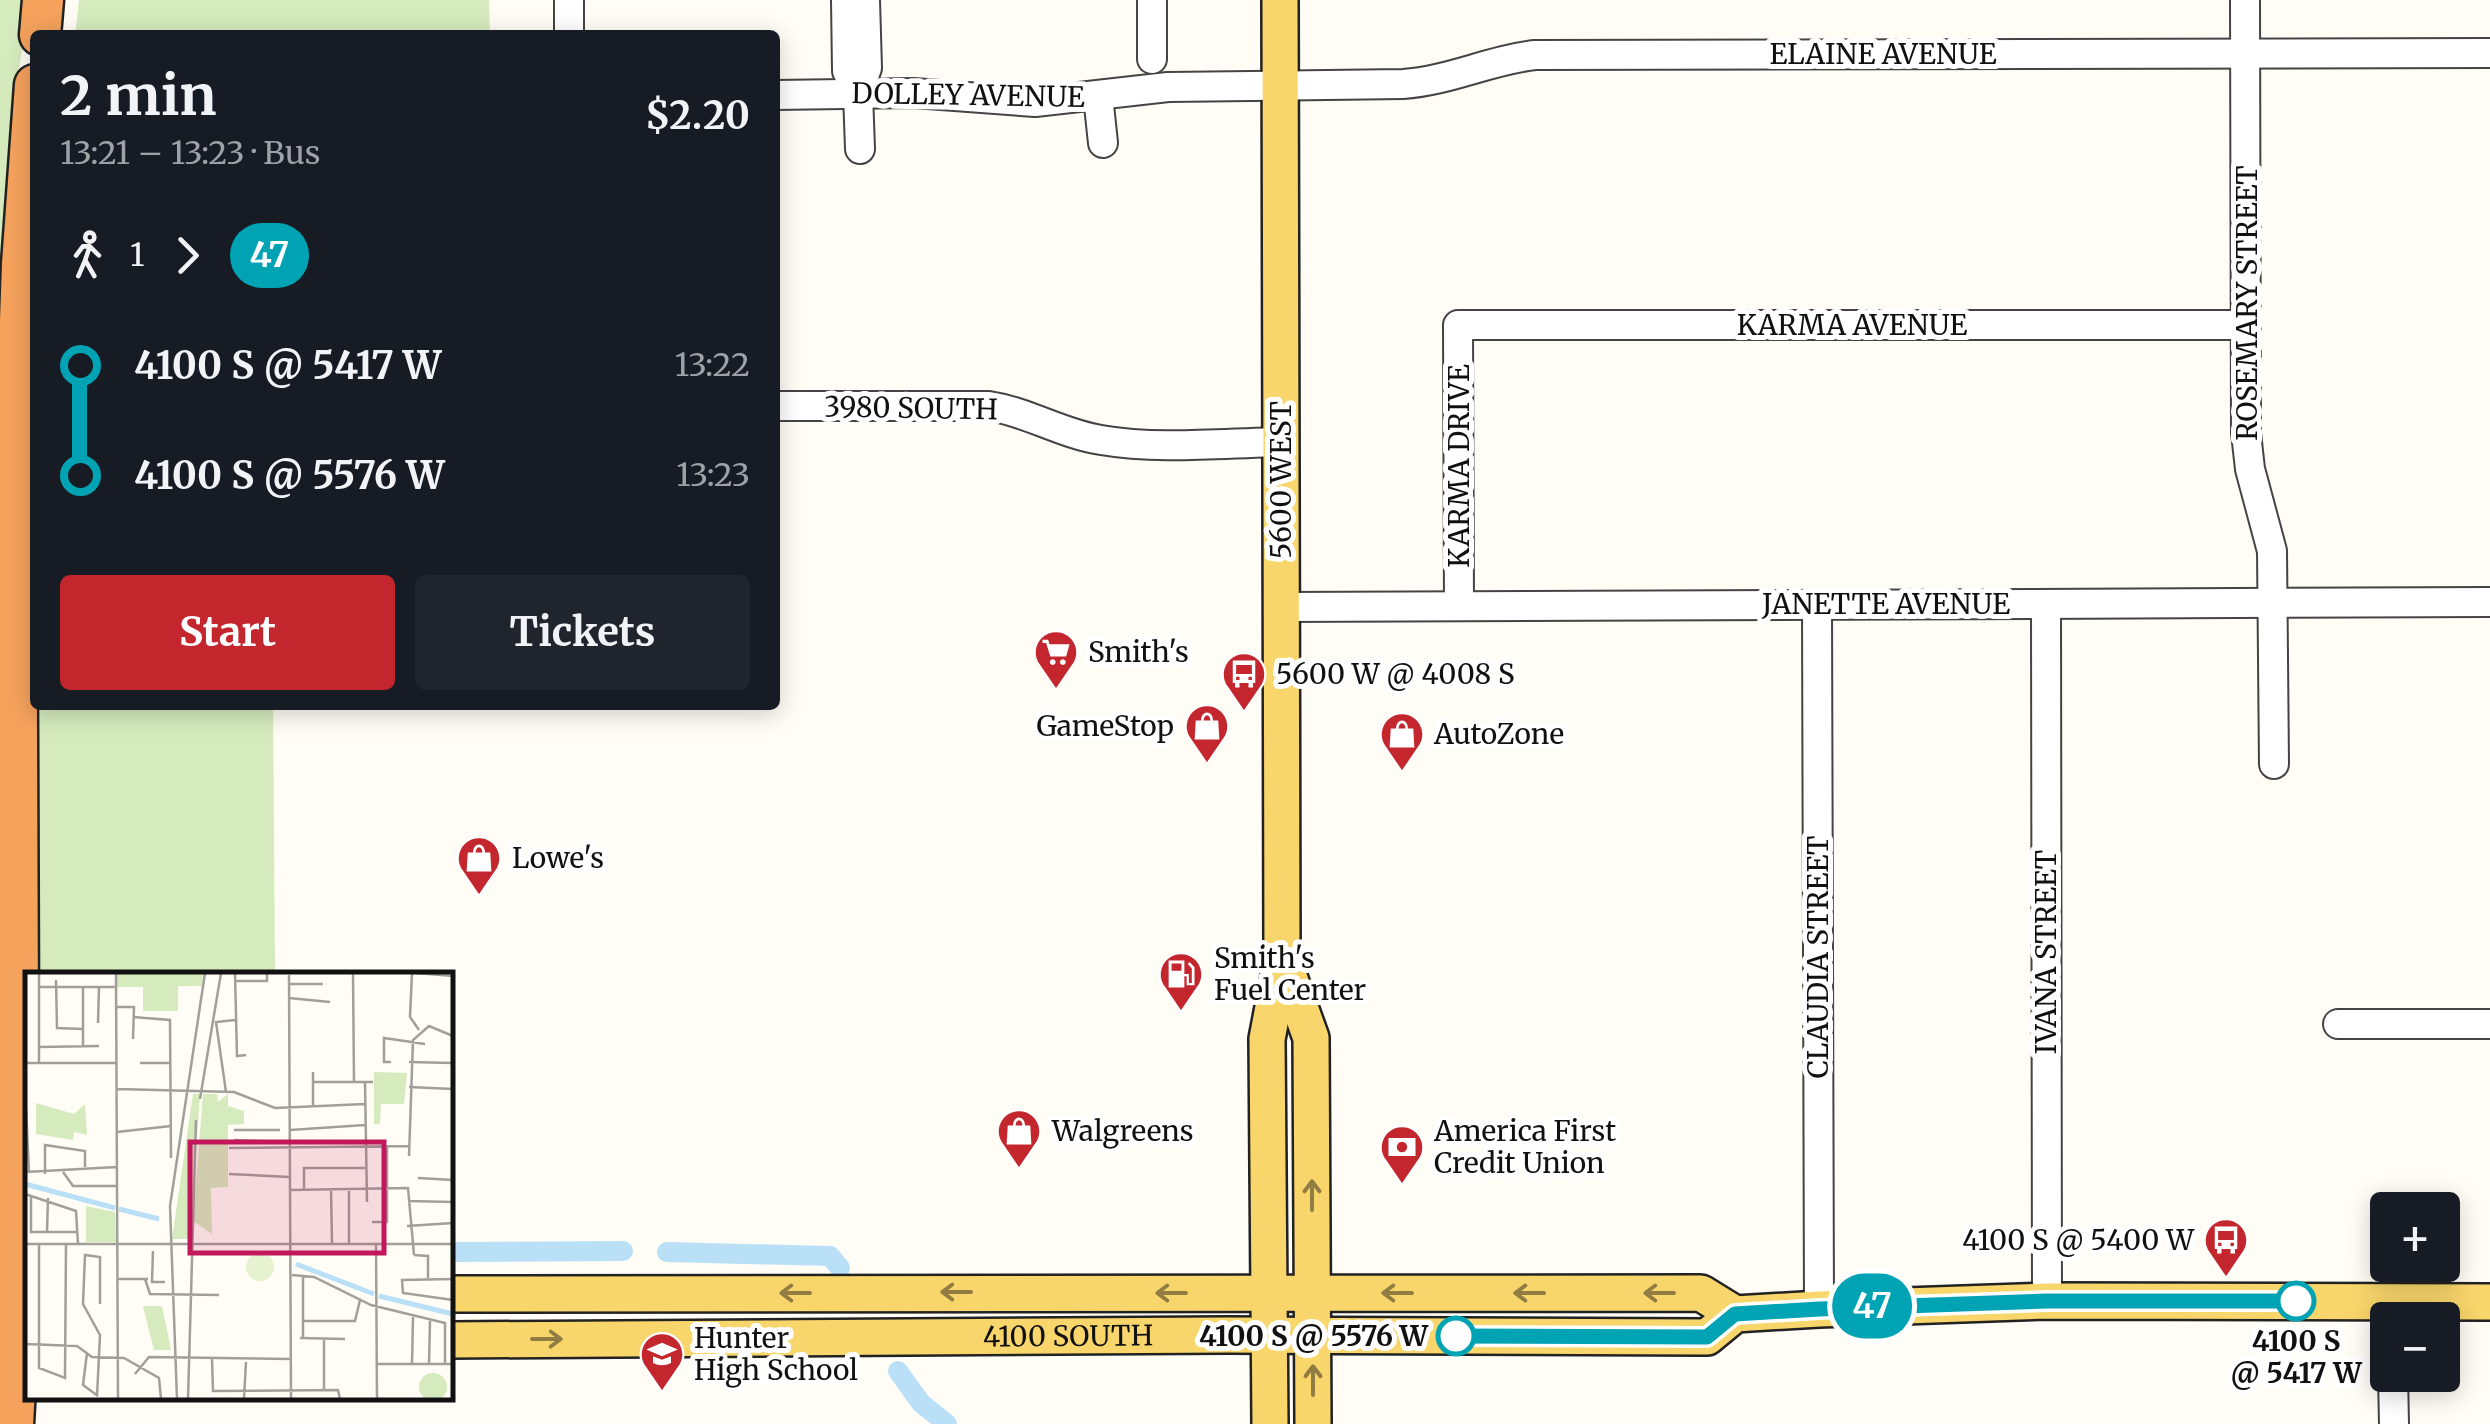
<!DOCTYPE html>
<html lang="en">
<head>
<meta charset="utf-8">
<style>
	:root { --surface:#171b24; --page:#20242c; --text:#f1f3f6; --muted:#9ea1a6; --accent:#c4262e }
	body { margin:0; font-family:Merriweather,serif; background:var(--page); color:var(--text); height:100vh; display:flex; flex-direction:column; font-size:38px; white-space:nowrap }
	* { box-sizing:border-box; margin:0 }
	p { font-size:32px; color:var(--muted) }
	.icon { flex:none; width:55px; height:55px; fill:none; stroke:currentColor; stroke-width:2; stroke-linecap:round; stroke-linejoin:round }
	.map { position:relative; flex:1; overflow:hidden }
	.side { position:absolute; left:30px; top:30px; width:750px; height:680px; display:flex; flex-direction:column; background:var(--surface); border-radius:10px; box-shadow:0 5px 25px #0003 }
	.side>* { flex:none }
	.badge { padding:0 20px; border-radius:32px; font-size:35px; line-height:65px }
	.tools { position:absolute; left:2370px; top:1192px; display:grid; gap:20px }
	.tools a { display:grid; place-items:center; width:90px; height:90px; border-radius:10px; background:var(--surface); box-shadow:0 5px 25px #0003; font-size:50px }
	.map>.badge { position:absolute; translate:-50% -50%; box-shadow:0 0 0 5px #fff }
	.legs { display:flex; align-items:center; gap:15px; height:110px; padding:0 30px; font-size:32px }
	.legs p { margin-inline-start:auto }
	.head { display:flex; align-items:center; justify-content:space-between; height:170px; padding:0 30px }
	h1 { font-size:55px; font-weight:700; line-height:75px }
	.action { display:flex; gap:20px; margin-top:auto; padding:20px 30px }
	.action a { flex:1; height:115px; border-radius:10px; background:var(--accent); color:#fff; font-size:40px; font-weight:700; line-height:115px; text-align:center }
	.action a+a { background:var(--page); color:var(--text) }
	ul { padding:0 30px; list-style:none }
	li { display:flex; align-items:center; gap:35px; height:110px; font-size:38px }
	li i { display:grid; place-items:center; width:15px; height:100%; margin:0 12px; background:currentColor }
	li i::after { content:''; width:25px; height:25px; margin:-12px; border:8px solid; border-radius:50%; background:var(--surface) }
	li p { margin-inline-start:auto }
	li:first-child i { background:linear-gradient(#0000 50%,currentColor 0) }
	li:last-child i { background:linear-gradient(currentColor 50%,#0000 0) }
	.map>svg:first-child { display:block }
	.green { fill:#d5ebbd }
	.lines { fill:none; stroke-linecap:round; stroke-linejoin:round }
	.canal { stroke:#b9e0f7; stroke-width:20 }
	.minor-casing { stroke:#444; stroke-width:32 }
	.major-casing { stroke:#222; stroke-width:40 }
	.highway-casing { stroke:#222; stroke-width:45 }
	.minor { stroke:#fff; stroke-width:28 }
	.major { stroke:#f9d66b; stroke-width:35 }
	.highway { stroke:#f5a25d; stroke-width:40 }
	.oneway { stroke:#917d42 }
	.line-1-casing { stroke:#fff; stroke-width:22 }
	.line-1 { stroke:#00a3b4; stroke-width:15 }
	.stop-1-dot { fill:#fff; stroke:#00a3b4; stroke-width:5 }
	.labels { text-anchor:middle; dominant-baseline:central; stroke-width:10; stroke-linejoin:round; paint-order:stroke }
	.street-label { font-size:28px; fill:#111; stroke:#fff }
	.poi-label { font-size:28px; fill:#111; stroke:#fff; text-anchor:start }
	.stop-label { font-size:28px; font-weight:bold; fill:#111; stroke:#fff; text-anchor:end }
	.inset-river { fill:none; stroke:#b9e0f7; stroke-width:5 }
	.inset-road { fill:none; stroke:#a09f9a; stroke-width:2.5 }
	.view { fill:#c2185b; fill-opacity:0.15; stroke:#c2185b; stroke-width:5 }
	.inset-edge { fill:none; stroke:#111; stroke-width:5 }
</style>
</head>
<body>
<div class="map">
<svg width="2490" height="1424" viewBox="0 0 2490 1424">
	<rect width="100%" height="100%" fill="#fffdf5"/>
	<!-- green -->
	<g class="green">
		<polygon points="0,0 29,0 16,91 0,276"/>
		<polygon points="79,0 489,0 490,35 75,35"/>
		<polygon points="40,705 273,705 275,974 36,974"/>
	</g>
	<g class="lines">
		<!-- canal -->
		<g class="canal">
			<polyline points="450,1252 623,1251"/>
			<polyline points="667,1252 830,1256 840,1268"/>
			<polyline points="898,1371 921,1403 947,1424"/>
		</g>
		<!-- minor casing -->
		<g class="minor-casing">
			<g id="minor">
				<polyline points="569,0 569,35"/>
				<polyline points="846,0 847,71 858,93"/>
				<polyline points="1152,0 1152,59"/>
				<polyline points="2245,0 2246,433 2250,469 2272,551 2274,764"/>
				<path d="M775,95L914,93L1035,102L1168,87L1403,84C1449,81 1490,60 1535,55L2490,53"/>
				<polyline points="1098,96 1103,143"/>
				<polyline points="860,149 858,93 867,68 865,0"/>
				<path d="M775,406H989C1028,412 1062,434 1101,440C1159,450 1223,443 1281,442"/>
				<polyline points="2046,604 2047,1301"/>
				<polyline points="1817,605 1819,1309"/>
				<polyline points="1459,606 1458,325 2246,325"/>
				<polyline points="1282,607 2490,602"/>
				<polyline points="2338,1024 2490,1024"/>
				<polyline points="2393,1375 2394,1424"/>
			</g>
		</g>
		<!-- major casing -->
		<g class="major-casing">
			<g id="major">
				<polyline points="1283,960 1311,1038 1313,1424"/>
				<polyline points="450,1294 1701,1293 1735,1314"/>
				<path id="s1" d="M450,1340L1228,1335L1707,1337L1735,1314L1819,1309L2047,1301L2490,1302"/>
				<polyline points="1270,1424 1267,1039 1282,960 1280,0"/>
			</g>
		</g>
		<!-- highway casing -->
		<g class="highway-casing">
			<g id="highway">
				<polyline points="40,35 43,0"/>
				<polyline points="13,1424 19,1318 16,432 22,264 35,85"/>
			</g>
		</g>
		<!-- minor -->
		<use href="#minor" class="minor"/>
		<!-- major -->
		<use href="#major" class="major"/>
		<!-- highway -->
		<use href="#highway" class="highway"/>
	</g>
	<!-- one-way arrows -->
	<defs><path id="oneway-shaft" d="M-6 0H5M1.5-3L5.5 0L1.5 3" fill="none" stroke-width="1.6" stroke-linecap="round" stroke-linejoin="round" transform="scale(2.5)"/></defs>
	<g class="oneway">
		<use href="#oneway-shaft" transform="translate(1312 1195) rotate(-90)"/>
		<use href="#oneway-shaft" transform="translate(956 1292) rotate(180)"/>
		<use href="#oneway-shaft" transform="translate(795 1293) rotate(180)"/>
		<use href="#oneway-shaft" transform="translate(1171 1293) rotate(-180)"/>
		<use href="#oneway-shaft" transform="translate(1397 1293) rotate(-180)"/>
		<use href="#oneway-shaft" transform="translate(1529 1293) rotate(-180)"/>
		<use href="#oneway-shaft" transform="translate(1659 1293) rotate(-180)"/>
		<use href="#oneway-shaft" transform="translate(547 1339)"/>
		<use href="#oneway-shaft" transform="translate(1313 1380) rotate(-90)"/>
	</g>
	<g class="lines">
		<!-- line-1 casing -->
		<g class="line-1-casing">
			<polyline id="line-1" points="1456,1336 1707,1337 1735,1314 1819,1309 2047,1301 2296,1301"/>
		</g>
		<!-- line-1 -->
		<use href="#line-1" class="line-1"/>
	</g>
	<!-- icons -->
	<defs>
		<g id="supermarket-pin" transform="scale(2.25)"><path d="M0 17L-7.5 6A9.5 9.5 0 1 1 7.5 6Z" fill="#c4262e" stroke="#fff"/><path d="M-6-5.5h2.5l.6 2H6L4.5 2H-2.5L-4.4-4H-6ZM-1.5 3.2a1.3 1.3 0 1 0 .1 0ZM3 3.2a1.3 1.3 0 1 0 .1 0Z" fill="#fff"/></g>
		<g id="bus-pin" transform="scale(2.25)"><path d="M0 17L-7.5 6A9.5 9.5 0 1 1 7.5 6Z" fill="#c4262e" stroke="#fff"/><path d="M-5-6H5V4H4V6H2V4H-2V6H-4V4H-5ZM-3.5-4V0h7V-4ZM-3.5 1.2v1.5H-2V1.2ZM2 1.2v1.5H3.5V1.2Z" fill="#fff"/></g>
		<g id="shop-pin" transform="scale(2.25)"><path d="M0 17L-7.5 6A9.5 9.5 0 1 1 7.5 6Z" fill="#c4262e" stroke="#fff"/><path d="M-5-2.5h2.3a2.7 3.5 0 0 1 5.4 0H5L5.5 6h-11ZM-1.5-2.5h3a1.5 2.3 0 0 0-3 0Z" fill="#fff"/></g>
		<g id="fuel-pin" transform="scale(2.25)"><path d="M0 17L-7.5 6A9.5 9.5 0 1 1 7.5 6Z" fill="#c4262e" stroke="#fff"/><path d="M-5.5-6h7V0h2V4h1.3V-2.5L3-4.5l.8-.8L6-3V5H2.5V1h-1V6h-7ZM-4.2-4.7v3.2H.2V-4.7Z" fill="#fff"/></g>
		<g id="bank-pin" transform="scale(2.25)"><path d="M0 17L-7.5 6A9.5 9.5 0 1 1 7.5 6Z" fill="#c4262e" stroke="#fff"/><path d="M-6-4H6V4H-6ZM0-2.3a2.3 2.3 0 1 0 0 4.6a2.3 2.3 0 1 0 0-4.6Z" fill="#fff"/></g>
		<g id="school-pin" transform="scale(2.25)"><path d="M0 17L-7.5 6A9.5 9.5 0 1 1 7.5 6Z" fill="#c4262e" stroke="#fff"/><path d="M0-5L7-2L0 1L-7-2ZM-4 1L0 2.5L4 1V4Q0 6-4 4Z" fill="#fff"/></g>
	</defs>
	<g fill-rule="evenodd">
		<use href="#supermarket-pin" x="1056" y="652"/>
		<use href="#bus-pin" x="1244" y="674"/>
		<use href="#shop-pin" x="1207" y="726"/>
		<use href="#shop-pin" x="1402" y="734"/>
		<use href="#shop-pin" x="479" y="858"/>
		<use href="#fuel-pin" x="1181" y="974"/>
		<use href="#shop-pin" x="1019" y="1131"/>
		<use href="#bank-pin" x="1402" y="1147"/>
		<use href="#bus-pin" x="2226" y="1240"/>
		<use href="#school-pin" x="662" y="1354"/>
	</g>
	<!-- markers -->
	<g class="stop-1-dot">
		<circle cx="2296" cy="1301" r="18"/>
		<circle cx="1456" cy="1336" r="18"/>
	</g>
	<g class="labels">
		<!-- street labels -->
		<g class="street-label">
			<text x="1883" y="54">ELAINE AVENUE</text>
			<text transform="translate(968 95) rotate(1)">DOLLEY AVENUE</text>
			<text transform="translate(2247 303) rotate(-90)">ROSEMARY STREET</text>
			<text x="1852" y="325">KARMA AVENUE</text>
			<text transform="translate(911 408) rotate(1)">3980 SOUTH</text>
			<text transform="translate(1459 466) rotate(-90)">KARMA DRIVE</text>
			<text transform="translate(1281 480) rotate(-90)">5600 WEST</text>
			<text x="1886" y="604">JANETTE AVENUE</text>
			<text transform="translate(2046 952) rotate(-90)">IVANA STREET</text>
			<text transform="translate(1818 957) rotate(-90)">CLAUDIA STREET</text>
			<text stroke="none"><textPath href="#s1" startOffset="618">4100 SOUTH</textPath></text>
		</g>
		<!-- poi labels -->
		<g class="poi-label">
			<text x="1088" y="652">Smith's</text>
			<text x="1276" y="674">5600 W @ 4008 S</text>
			<text x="1174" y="726" text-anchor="end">GameStop</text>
			<text x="1434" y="734">AutoZone</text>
			<text x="512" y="858">Lowe's</text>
			<text x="1214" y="958">Smith's<tspan x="1214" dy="32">Fuel Center</tspan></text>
			<text x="1052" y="1131">Walgreens</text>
			<text x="1434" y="1131">America First<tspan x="1434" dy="32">Credit Union</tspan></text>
			<text x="2194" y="1240" text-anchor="end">4100 S @ 5400 W</text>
			<text x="694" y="1338">Hunter<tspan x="694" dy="32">High School</tspan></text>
		</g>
		<!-- stop labels -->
		<g class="stop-label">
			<text x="1428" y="1336">4100 S @ 5576 W</text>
			<text x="2296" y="1341" text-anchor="middle">4100 S<tspan x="2296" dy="32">@ 5417 W</tspan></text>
		</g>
	</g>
	<!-- overview -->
	<g transform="translate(25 972)">
		<rect width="428" height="428" fill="#fffdf5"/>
		<path d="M92,1H178L177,14H153V39H118V15H92ZM349,100L382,101L379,132H356L355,152H349ZM168,122H175L165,267H147ZM178,122H192L193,130L203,122V134L219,139V152L203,153V215L186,216L187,262L168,249ZM11,131L49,142L60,132L62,163L49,160L48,168L11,162ZM61,234L90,240L91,270H61ZM118,334H137L146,378H129ZM394 415a14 14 0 1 1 28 0a14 14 0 1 1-28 0Z" fill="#d5ebbd"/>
		<path d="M221 295a14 14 0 1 1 28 0a14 14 0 1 1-28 0Z" fill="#e6f2cf"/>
		<path class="inset-river" d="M0,212L90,236M94,237L134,247M271,292L349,322M354,324L428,342"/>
		<path class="inset-road" d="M14,1V91M91,1L93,427M210,1L212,84L221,83M328,1L329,110M387,1L385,45L394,58M391,1L428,4M264,3L266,427M31,8L32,56L58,57M210,9H242V1M265,12H298M14,15H91M58,15V74M264,26L305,30M91,35H109L108,67M108,45L145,48L146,186M73,51L74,15M14,75L74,74M366,90H359V66L400,72M384,90L428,91M0,91H92M115,91H146M288,100V136M288,110H348M340,110L342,230M0,114L4,201M384,115L428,117M92,117L209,120L250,136L340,132M201,120L191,50L210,48M175,127L196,1M209,158H255M265,158L340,153M92,160L146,154M209,168L255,170M204,176L384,174M384,184L388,68L404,54L428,64M0,200L92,195M38,200L48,214H92M20,202V173L60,179V195M204,202L265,205M393,206L428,208M306,217L307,272M324,217V272M265,218L383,216L389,283M279,218V196H340M0,222L51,239L53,272M6,223V260H53M383,229L428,230M347,250H362V175M382,254L428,251M22,261L23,226M0,272H428M14,272V396L40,406L41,272M351,272L352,427M128,279L127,310H140M389,283L403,284V306M267,303L289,305L346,333L420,351V392M278,303V366M92,307H123M120,307L125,322L194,323M428,307L377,308L378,321L428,328M278,349H330L335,328M275,366L320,367M299,366V418M0,372L52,374L67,385L99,386L134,406L136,427M62,381L58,413L73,424M187,387L188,419L313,418L315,427M352,392H428M387,392L388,345M404,392L405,349M110,402L124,385L266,387M72,424L75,363L58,332L60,283L75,285V332M152,427L145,234L180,1M163,427L171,148M219,427L221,390"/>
		<path class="view" d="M165,170H359V281H165Z"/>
		<rect width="428" height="428" class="inset-edge"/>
	</g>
</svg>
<div class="tools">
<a>+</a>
<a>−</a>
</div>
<b class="badge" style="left:1872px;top:1306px;background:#00a3b4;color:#fff">47</b>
<section class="side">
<div class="head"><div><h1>2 min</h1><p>13:21 – 13:23 · Bus</p></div><b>$2.20</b></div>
<div class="legs"><svg class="icon" aria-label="walk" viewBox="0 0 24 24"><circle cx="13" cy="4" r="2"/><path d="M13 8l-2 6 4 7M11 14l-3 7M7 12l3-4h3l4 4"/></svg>1<svg class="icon" aria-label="forward" viewBox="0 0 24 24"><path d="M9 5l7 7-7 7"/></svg><b class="badge" style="background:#00a3b4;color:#fff">47</b></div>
<ul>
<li><i style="color:#00a3b4"></i><b>4100 S @ 5417 W</b><p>13:22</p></li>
<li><i style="color:#00a3b4"></i><b>4100 S @ 5576 W</b><p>13:23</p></li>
</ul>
<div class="action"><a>Start</a><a>Tickets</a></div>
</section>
</div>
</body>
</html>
